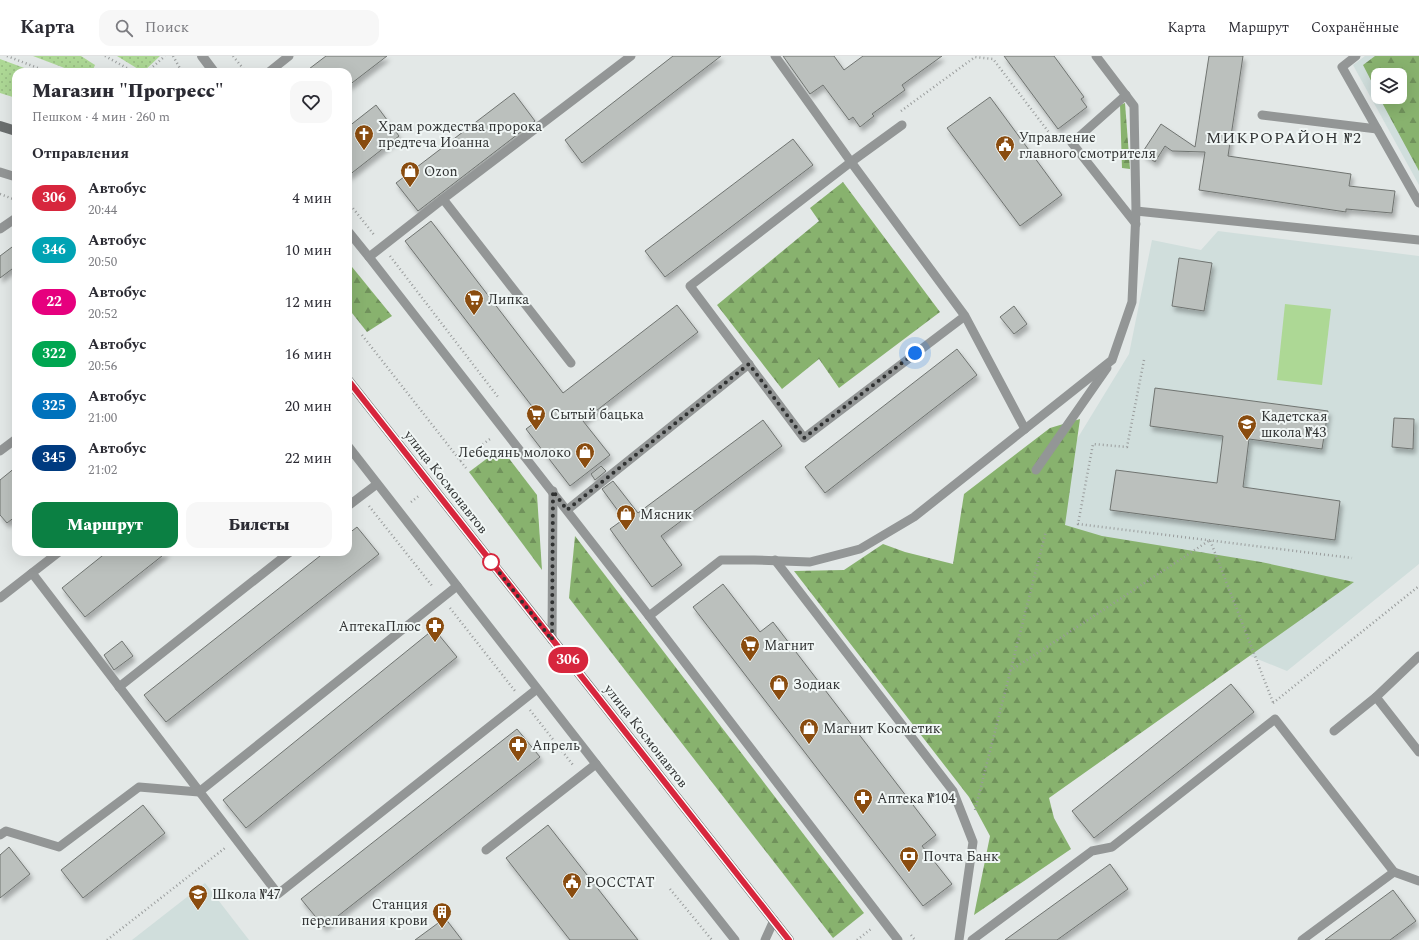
<!DOCTYPE html>
<html lang="ru">
<head>
<meta charset="utf-8">
<style>
	:root { --surface:#fff; --page:#f7f7f7; --text:#2b2b33; --muted:#7c7c81; --line:#e1e1e2; --accent:#0b8043 }
	body { margin:0; font-family:Spectral,serif; background:var(--page); color:var(--text); height:100vh; display:flex; flex-direction:column; font-size:15px; white-space:nowrap }
	* { box-sizing:border-box; margin:0 }
	p { font-size:13px; color:var(--muted) }
	.icon { flex:none; width:22px; height:22px; fill:none; stroke:currentColor; stroke-width:2; stroke-linecap:round; stroke-linejoin:round }
	.map { position:relative; flex:1; overflow:hidden }
	.drawer { position:absolute; left:12px; top:12px; width:340px; height:488px; display:flex; flex-direction:column; background:var(--surface); border-radius:12px; box-shadow:0 4px 16px #0002 }
	.drawer>* { flex:none }
	.badge { padding:0 8px; border-radius:13px; font-size:14px; line-height:26px }
	.tools { position:absolute; left:1371px; top:12px; display:grid; gap:8px }
	.tools a { display:grid; place-items:center; width:36px; height:36px; border-radius:8px; background:var(--surface); box-shadow:0 4px 16px #0002; font-size:20px }
	.you { position:absolute; width:20px; height:20px; margin:-10px; border:3px solid #fff; border-radius:50%; background:#1a73e8; box-shadow:0 0 0 6px #1a73e833 }
	.map>.badge { position:absolute; translate:-50% -50%; box-shadow:0 0 0 2px #fff }
	h2 { padding:0 20px; font-size:15px; line-height:36px }
	.round { display:grid; place-items:center; flex:none; width:42px; height:42px; border-radius:12px; background:var(--page) }
	.head { display:flex; align-items:center; justify-content:space-between; height:68px; padding:0 20px }
	h1 { font-size:19px; font-weight:800; line-height:30px }
	.button { display:flex; gap:8px; margin-top:auto; padding:8px 20px }
	.button a { flex:1; height:46px; border-radius:12px; background:var(--accent); color:#fff; font-size:16px; font-weight:800; line-height:46px; text-align:center }
	.button a+a { background:var(--page); color:var(--text) }
	ul { padding:0; list-style:none }
	li { display:flex; align-items:center; gap:12px; height:52px; padding:0 20px }
	li div { flex:1 }
	li b { display:block; font-size:15px }
	li em { font-style:normal }
	li .badge { min-width:44px; font-weight:700; text-align:center }
	header { display:flex; align-items:center; gap:24px; box-sizing:border-box; height:56px; padding:0 20px; background:var(--surface); border-bottom:1px solid var(--line) }
	header strong { font-size:19px }
	nav { display:flex; gap:22px; margin-inline-start:auto; font-size:14px }
	.search { width:280px; height:36px; background:var(--page); display:flex; align-items:center; gap:10px; box-sizing:border-box; padding:0 14px; border-radius:12px; color:var(--muted); font-size:15px }
	.map>svg:first-child { display:block }
	.built { fill:#d0dedc; fill-rule:evenodd }
	.grass { fill:#add895 }
	.forest { fill:url(#forest-firs) }
	.park { fill:url(#park-dots) }
	.building { fill:#bbc0bd; stroke:#707471; filter:url(#shadow) }
	.lines { fill:none; stroke-linecap:round; stroke-linejoin:round }
	.path { stroke:#999c9c; stroke-width:2.5; stroke-dasharray:1 3; stroke-linecap:butt }
	.service { stroke:#939696; stroke-width:9 }
	.minor { stroke:#939696; stroke-width:10 }
	.secondary { stroke:#6b6f6f; stroke-width:10 }
	.line-casing { stroke:#fff; stroke-width:9 }
	.line { stroke:#d7263d; stroke-width:6 }
	.walk { stroke:#303232; stroke-width:4; stroke-dasharray:0 7.2 }
	.stop-dot { fill:#fff; stroke:#d7263d; stroke-width:2 }
	.labels { text-anchor:middle; dominant-baseline:central; stroke-width:4; stroke-linejoin:round; paint-order:stroke }
	.poi-label { font-size:14px; fill:#303232; stroke:#f0f6f5; text-anchor:start }
	.street-label { font-size:14px; fill:#303232; stroke:#f0f6f5 }
	.quarter-label { font-size:16px; letter-spacing:1px; fill:#303232; stroke:#f0f6f5 }
</style>
</head>
<body>
<header>
<strong>Карта</strong>
<div class="search"><svg class="icon" aria-label="search" viewBox="0 0 24 24"><circle cx="10" cy="10" r="6"/><path d="M15 15l6 6"/></svg>Поиск</div>
<nav><a>Карта</a><a>Маршрут</a><a>Сохранённые</a></nav>
</header>
<div class="map">
<svg width="1419" height="884" viewBox="0 0 1419 884">
	<defs>
		<pattern id="forest-firs" width="22" height="20" patternUnits="userSpaceOnUse"><rect width="22" height="20" fill="#88b26e"/><path d="M5 1l3.5 6h-7zM16 11l3.5 6h-7z" fill="#70915b"/></pattern>
		<pattern id="park-dots" width="8" height="8" patternUnits="userSpaceOnUse"><rect width="8" height="8" fill="#add895"/><path d="M2 2h.1M6 6h.1" fill="none" stroke="#95ba81" stroke-width="1.8" stroke-linecap="round"/></pattern>
		<filter id="shadow"><feDropShadow dx="2.5" dy="4.5" stdDeviation="2" flood-color="#0004"/></filter>
	</defs>
	<rect width="100%" height="100%" fill="#e3e8e7"/>
	<!-- built -->
	<g class="built">
		<path d="M1365,0H1419V129L1353,9ZM1378,19H1400V41H1378Z"/>
		<polygon points="1218,175 1419,200 1419,508 1287,615 1179,571 1022,473 1129,298 1152,184 1201,194"/>
		<polygon points="205,827 249,884 132,884"/>
	</g>
	<!-- grass -->
	<polygon class="grass" points="1285,248 1331,253 1322,329 1277,324"/>
	<!-- forest -->
	<g class="forest">
		<polygon points="1375,0 1419,0 1419,115 1379,41 1400,41 1400,19 1378,19 1378,38 1363,9"/>
		<polygon points="1125,47 1130,113 1122,112 1120,49"/>
		<polygon points="843,126 940,256 839,332 819,303 782,333 717,249 819,165 810,152"/>
		<polygon points="348,206 392,260 367,276 348,252"/>
		<polygon points="1080,363 1065,469 1102,480 1261,506 1354,526 1049,742 1054,762 1071,793 974,859 990,780 969,741 794,515 844,514 883,488 905,496 953,508 964,438 1050,372"/>
		<polygon points="501,392 537,439 542,514 469,416"/>
		<polygon points="575,480 864,857 833,882 569,542"/>
	</g>
	<!-- park -->
	<g class="park">
		<polygon points="33,0 81,0 95,9 92,16 75,16"/>
		<polygon points="117,0 160,0 143,16"/>
		<polygon points="0,3 35,16 16,16 16,42 0,37"/>
	</g>
	<!-- building -->
	<g class="building">
		<polygon points="326,0 387,0 348,30 348,16 305,16"/>
		<polygon points="673,0 721,0 582,107 565,84"/>
		<polygon points="783,0 834,0 844,14 863,0 942,0 902,29 905,34 872,58 874,60 860,71 853,61 849,64 823,29 810,38"/>
		<polygon points="1004,0 1054,0 1084,41 1081,43 1087,51 1058,73"/>
		<polygon points="1209,0 1243,0 1228,100 1351,118 1349,130 1395,135 1392,157 1346,153 1346,156 1199,134 1205,96 1172,95 1165,90 1155,106 1142,97 1161,68 1195,91"/>
		<polygon points="514,37 535,65 418,155 396,127"/>
		<polygon points="990,41 1062,139 1020,170 947,72"/>
		<polygon points="376,49 399,80 348,120 348,71"/>
		<polygon points="793,83 813,109 665,221 645,195"/>
		<polygon points="431,165 563,337 677,249 698,276 583,365 610,399 570,430 526,373 541,362 405,185"/>
		<polygon points="16,188 16,210 0,222 0,200"/>
		<polygon points="1179,202 1212,207 1204,255 1172,250"/>
		<polygon points="1014,250 1027,268 1014,278 1000,261"/>
		<polygon points="957,293 977,319 825,437 805,411"/>
		<polygon points="1155,332 1328,355 1322,393 1249,383 1243,431 1340,445 1335,484 1110,454 1116,414 1217,427 1223,380 1150,370"/>
		<polygon points="1394,362 1414,363 1413,393 1392,391"/>
		<polygon points="763,364 782,390 661,480 682,509 652,531 610,473 624,463 602,433 613,425 638,457"/>
		<polygon points="601,410 606,415 595,424 591,418"/>
		<polygon points="16,411 16,460 7,467 0,459 0,424"/>
		<polygon points="357,471 379,498 166,666 144,639 325,496 348,496 348,478"/>
		<polygon points="107,496 167,496 85,561 62,532"/>
		<polygon points="723,528 760,576 773,566 936,779 922,790 952,828 923,850 693,551"/>
		<polygon points="434,573 457,601 246,772 223,744"/>
		<polygon points="122,585 133,600 114,614 104,599"/>
		<polygon points="1231,628 1254,656 1094,782 1072,755"/>
		<polygon points="517,673 540,701 324,871 301,843"/>
		<polygon points="143,749 165,777 83,842 61,814"/>
		<polygon points="548,769 638,884 570,884 506,802"/>
		<polygon points="9,791 30,818 0,842 0,799"/>
		<polygon points="1110,808 1128,833 1057,884 1005,884"/>
		<polygon points="1393,834 1416,865 1390,884 1325,884"/>
		<polygon points="445,862 462,884 415,884"/>
	</g>
	<g class="lines">
		<!-- path -->
		<g class="path">
			<polyline points="7,0 48,16"/>
			<polyline points="105,0 134,16"/>
			<polyline points="173,0 182,16"/>
			<polyline points="233,0 246,16"/>
			<polyline points="147,16 165,0"/>
			<polyline points="901,55 975,1 993,3 1057,87"/>
			<polyline points="0,138 16,144"/>
			<polyline points="348,146 375,180"/>
			<polyline points="390,200 498,341"/>
			<polyline points="362,279 466,412"/>
			<polyline points="1144,304 1127,391 1093,388 1078,468 1352,502"/>
			<polyline points="460,405 490,383"/>
			<polyline points="348,423 353,429"/>
			<polyline points="411,446 420,439"/>
			<polyline points="369,450 433,531"/>
			<polyline points="450,552 515,635"/>
			<polyline points="1010,615 1210,484 1274,649"/>
			<polyline points="1273,647 1419,530"/>
			<polyline points="530,654 573,709"/>
			<polyline points="975,754 1046,475"/>
			<polyline points="670,833 712,884"/>
			<polyline points="911,879 915,884"/>
			<polyline points="107,884 225,792"/>
			<polyline points="857,884 871,873"/>
		</g>
		<!-- service -->
		<g class="service">
			<polyline points="775,0 851,106 902,69"/>
			<polyline points="1356,0 1342,11 1419,147"/>
			<polyline points="269,16 289,0"/>
			<polyline points="1126,39 1072,87 1136,168"/>
			<polyline points="1262,59 1377,73"/>
			<polyline points="0,116 16,121"/>
			<polyline points="443,143 571,307"/>
			<polyline points="1136,155 1419,184"/>
			<polyline points="0,173 16,162"/>
			<polyline points="348,175 369,201 649,560 898,884"/>
			<polyline points="369,201 443,143 631,0"/>
			<polyline points="965,260 851,106 690,230 804,382 965,260 1025,373"/>
			<polyline points="348,390 596,708 735,884"/>
			<polyline points="0,395 16,383"/>
			<polyline points="1036,414 1107,312"/>
			<polyline points="348,450 377,428"/>
			<polyline points="567,454 749,308"/>
			<polyline points="59,496 32,517 278,838 537,633"/>
			<polyline points="775,504 953,735 973,786 959,884"/>
			<polyline points="0,542 32,517"/>
			<polyline points="649,560 721,504 754,504 810,506 860,493 914,461 1112,304 1132,246 1136,155 1134,50 1096,0"/>
			<polyline points="552,584 553,435"/>
			<polyline points="119,631 290,496"/>
			<polyline points="1376,641 1419,696"/>
			<polyline points="1334,675 1376,641 1419,600"/>
			<polyline points="0,779 6,775 59,791 139,731 199,736 457,530"/>
			<polyline points="486,794 596,708"/>
			<polyline points="765,884 774,864"/>
			<polyline points="972,884 1092,795 1112,791 1275,663 1394,816 1419,825"/>
			<polyline points="1302,884 1394,816"/>
		</g>
		<!-- minor -->
		<polyline class="minor" points="202,0 214,16"/>
		<!-- secondary -->
		<g class="secondary">
			<polyline points="0,70 16,75"/>
			<polyline points="348,324 789,884"/>
		</g>
	</g>
	<g class="lines">
		<!-- line casing -->
		<g class="line-casing">
			<polyline id="line" points="348,324 789,884"/>
		</g>
		<!-- line -->
		<use href="#line" class="line"/>
		<!-- walk -->
		<polyline class="walk" points="491,506 552,584 553,435 567,454 749,308 804,382 915,297"/>
	</g>
	<!-- icons -->
	<defs>
		<g id="church-pin" transform="scale(1)"><path d="M0 17L-7.5 6A9.5 9.5 0 1 1 7.5 6Z" fill="#8a4c0f" stroke="#f0f6f5"/><path d="M-1.2-6h2.4v3.5h3.3v2.4h-3.3V6h-2.4V-.1h-3.3v-2.4h3.3Z" fill="#fff"/></g>
		<g id="civic-pin" transform="scale(1)"><path d="M0 17L-7.5 6A9.5 9.5 0 1 1 7.5 6Z" fill="#8a4c0f" stroke="#f0f6f5"/><path d="M-.6-6.5H3V-4.5H.6V-3L4-1V1h2V6H-6V1h2V-1L-.6-3ZM-1.2 2.5V6h2.4V2.5Z" fill="#fff"/></g>
		<g id="shop-pin" transform="scale(1)"><path d="M0 17L-7.5 6A9.5 9.5 0 1 1 7.5 6Z" fill="#8a4c0f" stroke="#f0f6f5"/><path d="M-5-2.5h2.3a2.7 3.5 0 0 1 5.4 0H5L5.5 6h-11ZM-1.5-2.5h3a1.5 2.3 0 0 0-3 0Z" fill="#fff"/></g>
		<g id="supermarket-pin" transform="scale(1)"><path d="M0 17L-7.5 6A9.5 9.5 0 1 1 7.5 6Z" fill="#8a4c0f" stroke="#f0f6f5"/><path d="M-6-5.5h2.5l.6 2H6L4.5 2H-2.5L-4.4-4H-6ZM-1.5 3.2a1.3 1.3 0 1 0 .1 0ZM3 3.2a1.3 1.3 0 1 0 .1 0Z" fill="#fff"/></g>
		<g id="school-pin" transform="scale(1)"><path d="M0 17L-7.5 6A9.5 9.5 0 1 1 7.5 6Z" fill="#8a4c0f" stroke="#f0f6f5"/><path d="M0-5L7-2L0 1L-7-2ZM-4 1L0 2.5L4 1V4Q0 6-4 4Z" fill="#fff"/></g>
		<g id="pharmacy-pin" transform="scale(1)"><path d="M0 17L-7.5 6A9.5 9.5 0 1 1 7.5 6Z" fill="#8a4c0f" stroke="#f0f6f5"/><path d="M-2-6h4v4h4v4h-4v4h-4v-4h-4v-4h4Z" fill="#fff"/></g>
		<g id="bank-pin" transform="scale(1)"><path d="M0 17L-7.5 6A9.5 9.5 0 1 1 7.5 6Z" fill="#8a4c0f" stroke="#f0f6f5"/><path d="M-6-4H6V4H-6ZM0-2.3a2.3 2.3 0 1 0 0 4.6a2.3 2.3 0 1 0 0-4.6Z" fill="#fff"/></g>
		<g id="building-pin" transform="scale(1)"><path d="M0 17L-7.5 6A9.5 9.5 0 1 1 7.5 6Z" fill="#8a4c0f" stroke="#f0f6f5"/><path d="M-4-6H4V6H1V3H-1V6H-4ZM-2.5-4.3h1.7v1.8h-1.7ZM.8-4.3h1.7v1.8H.8ZM-2.5-1h1.7V.8h-1.7ZM.8-1h1.7V.8H.8Z" fill="#fff"/></g>
	</defs>
	<g fill-rule="evenodd">
		<use href="#church-pin" x="364" y="78"/>
		<use href="#civic-pin" x="1005" y="89"/>
		<use href="#shop-pin" x="410" y="115"/>
		<use href="#supermarket-pin" x="474" y="243"/>
		<use href="#supermarket-pin" x="536" y="358"/>
		<use href="#school-pin" x="1247" y="368"/>
		<use href="#shop-pin" x="585" y="396"/>
		<use href="#shop-pin" x="626" y="458"/>
		<use href="#pharmacy-pin" x="435" y="570"/>
		<use href="#supermarket-pin" x="750" y="589"/>
		<use href="#shop-pin" x="779" y="628"/>
		<use href="#shop-pin" x="809" y="672"/>
		<use href="#pharmacy-pin" x="518" y="689"/>
		<use href="#pharmacy-pin" x="863" y="742"/>
		<use href="#bank-pin" x="909" y="800"/>
		<use href="#civic-pin" x="572" y="826"/>
		<use href="#school-pin" x="198" y="838"/>
		<use href="#building-pin" x="442" y="856"/>
	</g>
	<!-- markers -->
	<circle class="stop-dot" cx="491" cy="506" r="8"/>
	<g class="labels">
		<!-- poi labels -->
		<g class="poi-label">
			<text x="378" y="70">Храм рождества пророка<tspan x="378" dy="16">предтеча Иоанна</tspan></text>
			<text x="1019" y="81">Управление<tspan x="1019" dy="16">главного смотрителя</tspan></text>
			<text x="424" y="115">Ozon</text>
			<text x="488" y="243">Липка</text>
			<text x="550" y="358">Сытый бацька</text>
			<text x="1261" y="360">Кадетская<tspan x="1261" dy="16">школа №43</tspan></text>
			<text x="571" y="396" text-anchor="end">Лебедянь молоко</text>
			<text x="640" y="458">Мясник</text>
			<text x="421" y="570" text-anchor="end">АптекаПлюс</text>
			<text x="764" y="589">Магнит</text>
			<text x="793" y="628">Зодиак</text>
			<text x="823" y="672">Магнит Косметик</text>
			<text x="532" y="689">Апрель</text>
			<text x="877" y="742">Аптека №104</text>
			<text x="923" y="800">Почта Банк</text>
			<text x="586" y="826">РОССТАТ</text>
			<text x="212" y="838">Школа №47</text>
			<text x="428" y="848" text-anchor="end">Станция<tspan x="428" dy="16">переливания крови</tspan></text>
		</g>
		<!-- street labels -->
		<g class="street-label">
			<text transform="translate(446 426) rotate(52)">улица Космонавтов</text>
			<text transform="translate(646 680) rotate(52)">улица Космонавтов</text>
		</g>
		<!-- quarter labels -->
		<g class="quarter-label">
			<text x="1284" y="82">МИКРОРАЙОН №2</text>
		</g>
	</g>
</svg>
<div class="tools">
<a><svg class="icon" aria-label="layers" viewBox="0 0 24 24"><path d="M12 4l9 5-9 5-9-5zM3 14l9 5 9-5"/></svg></a>
</div>
<div class="you" style="left:915px;top:297px"></div>
<b class="badge" style="left:568px;top:604px;background:#d7263d;color:#fff">306</b>
<section class="drawer">
<div class="head"><div><h1>Магазин &quot;Прогресс&quot;</h1><p>Пешком · 4 мин · 260 m</p></div><a class="round"><svg class="icon" aria-label="heart" viewBox="0 0 24 24"><path d="M12 20l-8-8c-3-5 5-10 8-4 3-6 11-1 8 4z"/></svg></a></div>
<h2>Отправления</h2>
<ul>
<li><span class="badge" style="background:#d7263d;color:#fff">306</span><div><b>Автобус</b><p>20:44</p></div><em>4 мин</em></li>
<li><span class="badge" style="background:#00a3b4;color:#fff">346</span><div><b>Автобус</b><p>20:50</p></div><em>10 мин</em></li>
<li><span class="badge" style="background:#e6007e;color:#fff">22</span><div><b>Автобус</b><p>20:52</p></div><em>12 мин</em></li>
<li><span class="badge" style="background:#00a651;color:#fff">322</span><div><b>Автобус</b><p>20:56</p></div><em>16 мин</em></li>
<li><span class="badge" style="background:#0072bc;color:#fff">325</span><div><b>Автобус</b><p>21:00</p></div><em>20 мин</em></li>
<li><span class="badge" style="background:#003b80;color:#fff">345</span><div><b>Автобус</b><p>21:02</p></div><em>22 мин</em></li>
</ul>
<div class="button"><a>Маршрут</a><a>Билеты</a></div>
</section>
</div>
</body>
</html>
